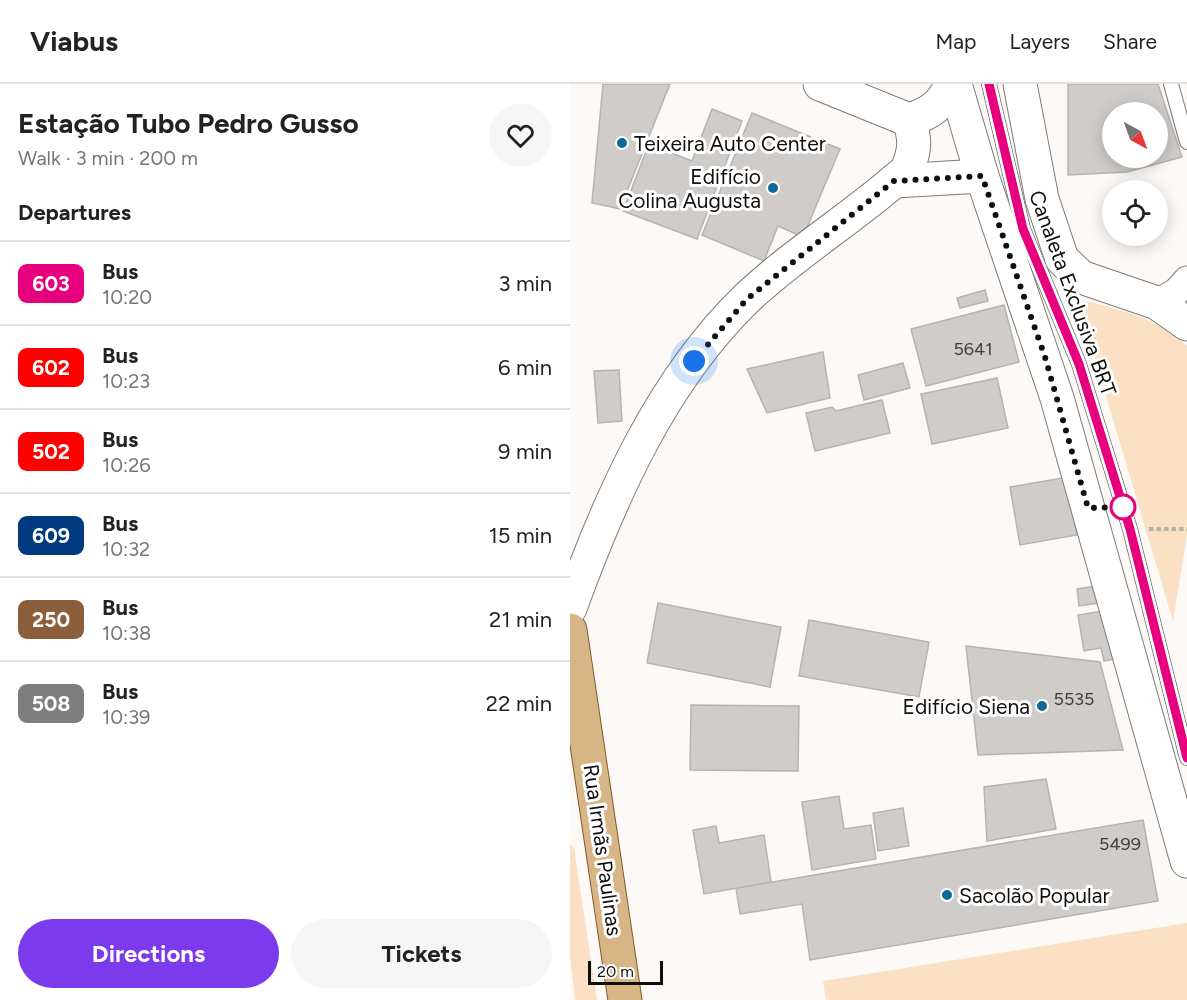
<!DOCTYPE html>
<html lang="en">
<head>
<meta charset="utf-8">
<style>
	:root { --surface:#fff; --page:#f6f6f6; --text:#222; --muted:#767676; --line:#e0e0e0; --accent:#7c3aed }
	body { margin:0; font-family:Figtree,sans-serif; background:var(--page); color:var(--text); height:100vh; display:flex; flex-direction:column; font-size:22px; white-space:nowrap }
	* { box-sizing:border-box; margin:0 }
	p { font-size:20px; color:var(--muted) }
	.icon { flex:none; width:33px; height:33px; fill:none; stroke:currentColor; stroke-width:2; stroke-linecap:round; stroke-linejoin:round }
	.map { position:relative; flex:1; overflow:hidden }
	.drawer { display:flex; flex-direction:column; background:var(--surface); width:570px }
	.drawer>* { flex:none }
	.badge { padding:0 12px; border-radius:9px; font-size:21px; line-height:39px }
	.needle { width:39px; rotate:139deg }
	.buttons { position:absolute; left:532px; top:18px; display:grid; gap:12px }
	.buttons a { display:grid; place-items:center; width:66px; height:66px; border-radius:50%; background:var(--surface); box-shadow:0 3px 15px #0003; font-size:30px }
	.scale { position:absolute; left:18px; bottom:15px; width:75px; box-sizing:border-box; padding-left:6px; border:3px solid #100f0e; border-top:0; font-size:16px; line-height:21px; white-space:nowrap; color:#100f0e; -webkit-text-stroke:4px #fff; paint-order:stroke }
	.you { position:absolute; width:30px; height:30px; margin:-15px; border:4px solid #fff; border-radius:50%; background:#1a73e8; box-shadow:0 0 0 9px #1a73e833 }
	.map>.badge { position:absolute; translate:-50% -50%; box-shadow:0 0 0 3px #fff }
	h2 { padding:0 18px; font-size:22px; line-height:54px }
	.round { display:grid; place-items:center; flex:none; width:63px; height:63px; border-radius:32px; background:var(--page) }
	.head { display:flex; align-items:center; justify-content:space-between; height:102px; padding:0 18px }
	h1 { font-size:28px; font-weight:700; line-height:45px }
	.action { display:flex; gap:12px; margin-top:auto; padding:12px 18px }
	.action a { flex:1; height:69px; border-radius:36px; background:var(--accent); color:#fff; font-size:24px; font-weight:700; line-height:69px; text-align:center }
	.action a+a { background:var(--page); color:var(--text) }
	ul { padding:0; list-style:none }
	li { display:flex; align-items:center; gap:18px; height:84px; padding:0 18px; border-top:2px solid var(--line) }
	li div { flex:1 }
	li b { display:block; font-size:22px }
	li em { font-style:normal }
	li .badge { min-width:66px; font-weight:700; text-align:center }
	header { display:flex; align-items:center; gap:36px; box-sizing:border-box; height:84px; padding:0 30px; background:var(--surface); border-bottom:2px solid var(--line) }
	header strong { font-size:28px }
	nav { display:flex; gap:33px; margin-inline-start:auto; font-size:21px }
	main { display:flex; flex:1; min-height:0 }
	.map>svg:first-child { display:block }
	.green { fill:#fae1c4 }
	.building { fill:#cfccc9; stroke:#b6b3b0; stroke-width:1.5; fill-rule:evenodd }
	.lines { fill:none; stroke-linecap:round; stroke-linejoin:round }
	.lane-casing { stroke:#7d7b78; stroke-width:16 }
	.street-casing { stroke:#7d7b78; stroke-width:29 }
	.secondary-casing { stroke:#7d7b78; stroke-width:35 }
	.primary-casing { stroke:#805a27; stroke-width:35 }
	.path { stroke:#b4b2af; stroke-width:4; stroke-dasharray:4.5 3; stroke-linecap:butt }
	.lane { stroke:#fff; stroke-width:14 }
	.street { stroke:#fff; stroke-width:27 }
	.secondary { stroke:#fff; stroke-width:33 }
	.primary { stroke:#d7b586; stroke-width:33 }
	.line-casing { stroke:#fff; stroke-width:14 }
	.line { stroke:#e6007e; stroke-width:9 }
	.walk { stroke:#100f0e; stroke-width:6; stroke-dasharray:0 10.8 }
	.poi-dot { fill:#106898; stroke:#fff; stroke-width:2 }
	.stop-dot { fill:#fff; stroke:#e6007e; stroke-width:3 }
	.labels { text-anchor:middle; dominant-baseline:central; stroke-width:6; stroke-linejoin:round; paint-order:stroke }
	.number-label { font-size:18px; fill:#403e3d }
	.poi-label { font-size:21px; fill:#100f0e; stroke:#fff; text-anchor:start }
	.street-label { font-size:21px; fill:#100f0e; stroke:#fff }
</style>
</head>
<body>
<header>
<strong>Viabus</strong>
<nav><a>Map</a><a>Layers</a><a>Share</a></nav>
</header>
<main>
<section class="drawer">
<div class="head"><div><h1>Estação Tubo Pedro Gusso</h1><p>Walk · 3 min · 200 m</p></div><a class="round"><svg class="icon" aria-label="heart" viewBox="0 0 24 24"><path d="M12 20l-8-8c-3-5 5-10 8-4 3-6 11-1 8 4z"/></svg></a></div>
<h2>Departures</h2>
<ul>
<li><span class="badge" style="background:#e6007e;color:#fff">603</span><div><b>Bus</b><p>10:20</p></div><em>3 min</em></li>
<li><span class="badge" style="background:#f00;color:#fff">602</span><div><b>Bus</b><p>10:23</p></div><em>6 min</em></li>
<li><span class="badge" style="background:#f00;color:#fff">502</span><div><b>Bus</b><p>10:26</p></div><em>9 min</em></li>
<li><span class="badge" style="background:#003b80;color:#fff">609</span><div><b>Bus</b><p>10:32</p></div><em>15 min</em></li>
<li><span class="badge" style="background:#8b5e3c;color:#fff">250</span><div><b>Bus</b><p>10:38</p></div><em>21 min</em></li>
<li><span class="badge" style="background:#7e7e7e;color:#fff">508</span><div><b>Bus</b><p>10:39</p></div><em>22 min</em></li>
</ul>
<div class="action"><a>Directions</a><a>Tickets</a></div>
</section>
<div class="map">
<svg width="617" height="916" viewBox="0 0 617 916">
	<rect width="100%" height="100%" fill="#fcf9f6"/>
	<!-- green -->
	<g class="green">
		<path d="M507,215C544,224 590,234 617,262V452L603,537Z"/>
		<polygon points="0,760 4,764 27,916 5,916 0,874"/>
		<polygon points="617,839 617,916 256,916 253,897"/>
	</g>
	<!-- building -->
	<g class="building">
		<polygon points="33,0 100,0 50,125 22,119"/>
		<path d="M498,0H588L612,73L557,88L498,91ZM543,28H588V74H543Z"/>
		<polygon points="142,25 172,37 127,155 53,127 79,60 122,77"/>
		<polygon points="182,29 270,65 233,153 208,142 194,177 132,151"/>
		<polygon points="415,206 418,217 390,224 387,214"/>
		<polygon points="434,221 449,278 356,302 341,245"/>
		<polygon points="253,268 260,314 197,329 177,285"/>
		<polygon points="333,279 340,304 294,316 288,291"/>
		<polygon points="49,286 52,337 28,339 24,287"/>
		<polygon points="427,294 438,344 362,360 351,310"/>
		<polygon points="312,316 320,349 245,367 236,329 262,323 266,327"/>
		<polygon points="498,393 507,451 450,461 440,403"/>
		<polygon points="533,501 535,518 509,522 507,505"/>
		<polygon points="88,519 211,543 200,603 77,579"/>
		<polygon points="538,526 547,575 534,577 531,564 514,567 508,531"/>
		<polygon points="239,536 359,558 349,613 229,592"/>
		<polygon points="396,562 530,578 553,666 408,671"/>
		<polygon points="121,621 229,622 228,687 120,686"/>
		<polygon points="476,695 486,745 417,757 414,703"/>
		<polygon points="269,712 274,745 301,741 306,775 242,786 232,718"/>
		<polygon points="333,724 339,762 308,767 303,729"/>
		<polygon points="573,736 588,817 240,876 232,820 170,830 166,804"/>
		<polygon points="146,742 149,759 194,751 201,798 134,810 123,746"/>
	</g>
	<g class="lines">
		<!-- lane casing -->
		<g class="lane-casing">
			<g id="lane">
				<polyline points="419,0 453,145 509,280 560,445 617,674"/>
				<polyline points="601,0 617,58"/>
			</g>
		</g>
		<!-- street casing -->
		<g class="street-casing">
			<polyline id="street" points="587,219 606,208 617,196"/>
		</g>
		<!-- secondary casing -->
		<g class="secondary-casing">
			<g id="secondary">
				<path d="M250,0L339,36C359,30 373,21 381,0"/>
				<polyline points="385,0 412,92 487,314 617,777"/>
				<polyline points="450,0 472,115 492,175 511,193 587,219 617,240"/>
				<polyline points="324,97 412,92"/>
				<path d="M0,524C40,414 91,297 177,214C227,167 286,132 337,86C345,67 346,56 339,36"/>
			</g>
		</g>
		<!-- primary casing -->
		<g class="primary-casing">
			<polyline id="primary" points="0,546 55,916"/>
		</g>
		<!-- path -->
		<polyline class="path" points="579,445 617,445"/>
		<!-- lane -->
		<use href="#lane" class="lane"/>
		<!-- street -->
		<use href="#street" class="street"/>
		<!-- secondary -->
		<use href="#secondary" class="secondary"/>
		<!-- primary -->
		<use href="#primary" class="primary"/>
	</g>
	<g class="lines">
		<!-- line casing -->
		<g class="line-casing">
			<polyline id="line" points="419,0 453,145 509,280 560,445 617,674"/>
		</g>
		<!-- line -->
		<use href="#line" class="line"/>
		<!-- walk -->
		<polyline class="walk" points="124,277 177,215 324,97 412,92 475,273 518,424 553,423"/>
	</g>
	<!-- markers -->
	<g class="poi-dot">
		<circle cx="52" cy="59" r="6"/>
		<circle cx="203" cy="104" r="6"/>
		<circle cx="472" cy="622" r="6"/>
		<circle cx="377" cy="811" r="6"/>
	</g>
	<circle class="stop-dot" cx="553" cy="423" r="12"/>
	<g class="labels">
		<!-- number labels -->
		<g class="number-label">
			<text x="403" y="265">5641</text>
			<text x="504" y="615">5535</text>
			<text x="550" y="760">5499</text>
		</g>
		<!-- poi labels -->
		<g class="poi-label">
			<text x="64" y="59">Teixeira Auto Center</text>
			<text x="191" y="92" text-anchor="end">Edifício<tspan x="191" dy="24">Colina Augusta</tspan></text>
			<text x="460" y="622" text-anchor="end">Edifício Siena</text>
			<text x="389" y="811">Sacolão Popular</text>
		</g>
		<!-- street labels -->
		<g class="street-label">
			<text transform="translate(503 209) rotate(70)">Canaleta Exclusiva BRT</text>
			<text transform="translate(33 766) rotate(82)">Rua Irmãs Paulinas</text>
		</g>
	</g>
</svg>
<div class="buttons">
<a><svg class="needle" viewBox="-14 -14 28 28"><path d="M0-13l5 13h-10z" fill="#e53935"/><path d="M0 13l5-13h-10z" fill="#767676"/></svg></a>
<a><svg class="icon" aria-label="locate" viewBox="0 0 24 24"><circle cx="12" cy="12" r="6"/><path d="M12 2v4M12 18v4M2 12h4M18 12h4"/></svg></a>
</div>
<div class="scale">20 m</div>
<div class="you" style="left:124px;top:277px"></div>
</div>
</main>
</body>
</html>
